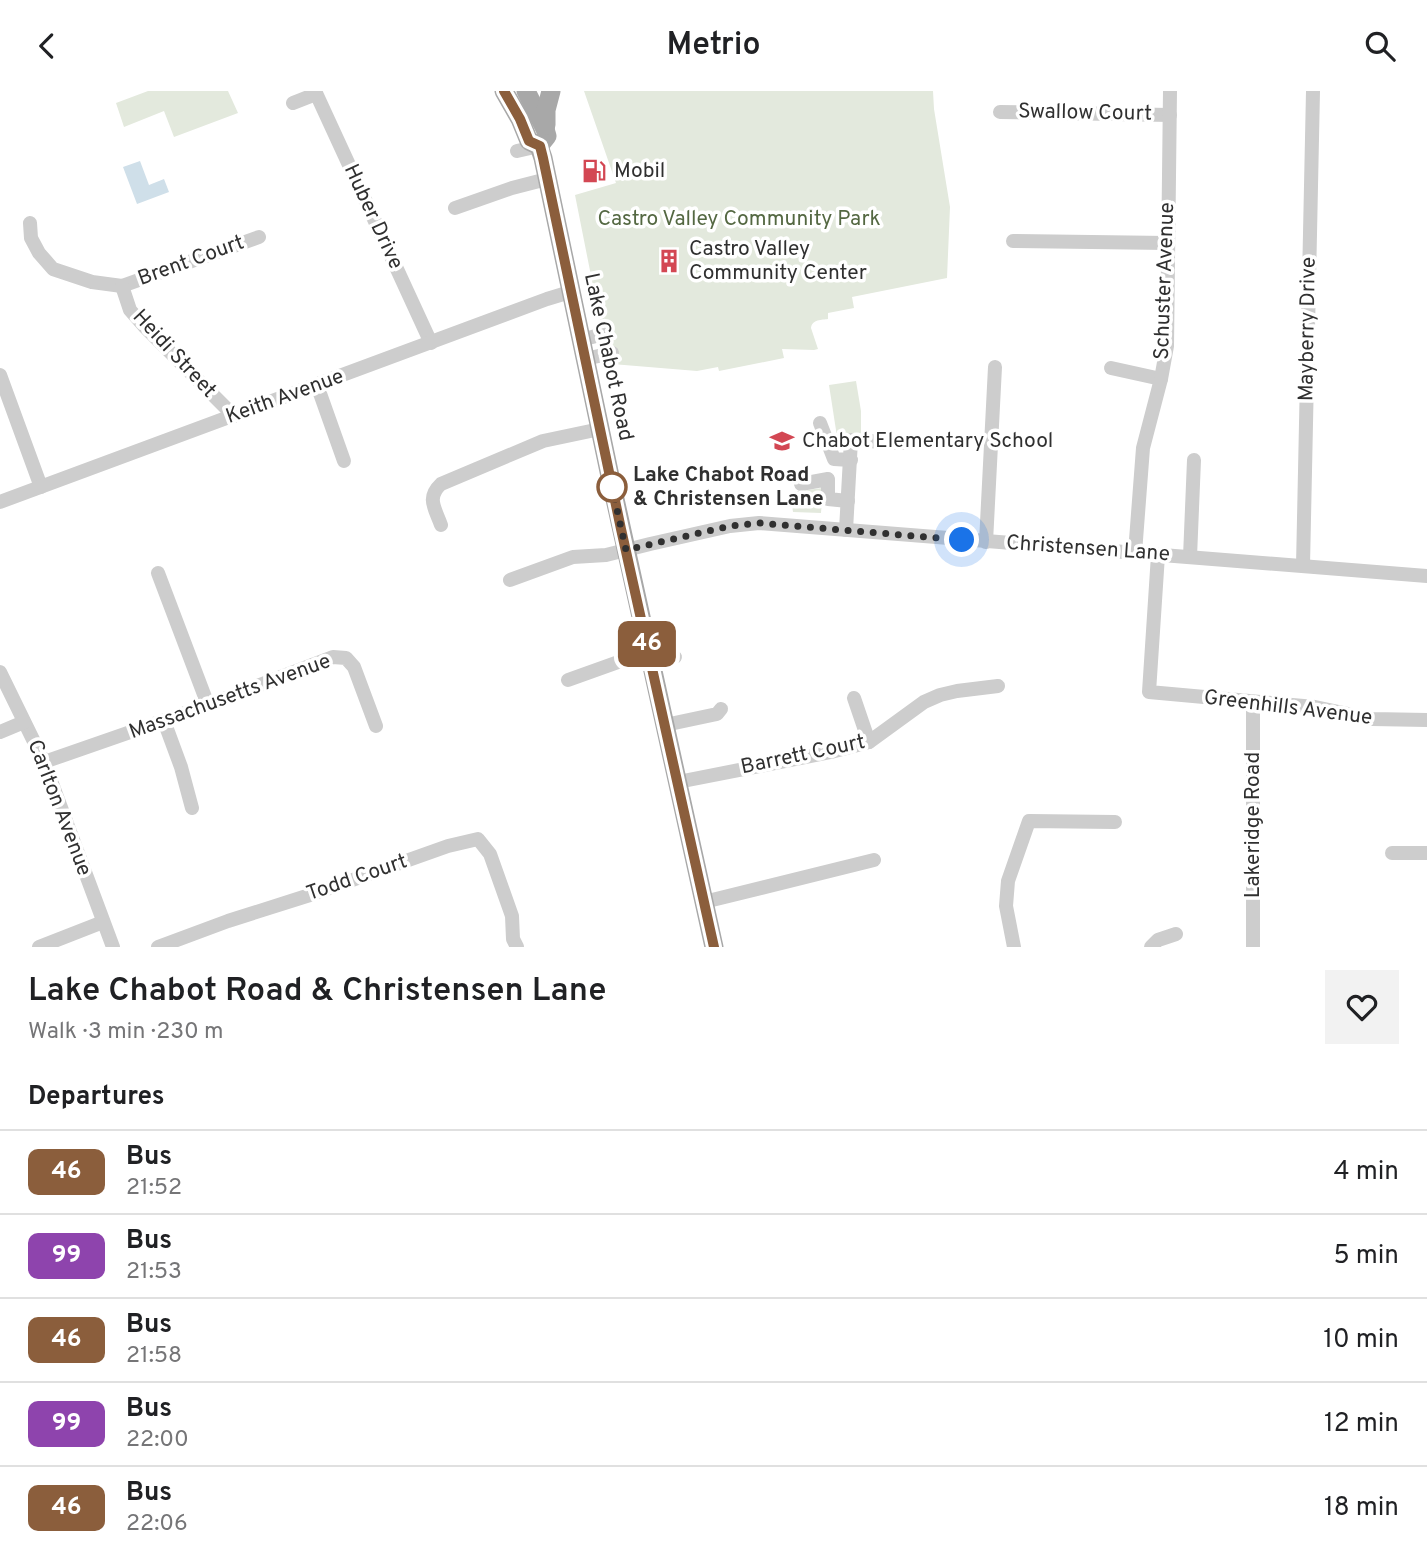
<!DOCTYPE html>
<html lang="en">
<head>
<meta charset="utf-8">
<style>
	:root { --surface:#fff; --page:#f2f2f2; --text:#202124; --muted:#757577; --line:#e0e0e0 }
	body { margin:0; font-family:Overpass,sans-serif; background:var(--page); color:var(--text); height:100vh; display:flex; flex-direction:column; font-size:26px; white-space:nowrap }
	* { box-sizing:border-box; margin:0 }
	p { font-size:23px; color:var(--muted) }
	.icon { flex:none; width:38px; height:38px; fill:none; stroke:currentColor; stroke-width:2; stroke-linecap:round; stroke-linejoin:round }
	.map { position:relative; height:856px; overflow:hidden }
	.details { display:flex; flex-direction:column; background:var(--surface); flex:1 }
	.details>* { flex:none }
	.badge { padding:0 14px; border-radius:10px; font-size:24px; line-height:46px }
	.you { position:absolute; width:35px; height:35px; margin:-18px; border:5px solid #fff; border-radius:50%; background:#1a73e8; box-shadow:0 0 0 10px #1a73e833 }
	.map>.badge { position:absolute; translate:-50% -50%; box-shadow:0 0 0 4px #fff }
	h2 { padding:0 28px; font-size:26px; line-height:63px }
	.round { display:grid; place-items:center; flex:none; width:74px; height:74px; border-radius:0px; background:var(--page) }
	.summary { display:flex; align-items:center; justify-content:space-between; height:119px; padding:0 28px }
	h1 { font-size:33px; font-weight:600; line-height:52px }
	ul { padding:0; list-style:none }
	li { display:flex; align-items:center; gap:21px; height:84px; padding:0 28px; border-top:2px solid var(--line) }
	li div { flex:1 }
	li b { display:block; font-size:26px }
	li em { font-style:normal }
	li .badge { min-width:77px; font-weight:700; text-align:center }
	header { display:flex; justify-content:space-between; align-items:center; height:91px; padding:0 28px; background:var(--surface); font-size:32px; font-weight:600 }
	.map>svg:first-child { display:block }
	.green { fill:#e3e9dd }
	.water { fill:#cfdfe9 }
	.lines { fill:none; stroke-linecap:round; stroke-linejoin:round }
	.minor { stroke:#cdcdcd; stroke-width:14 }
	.major { stroke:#a8a8a8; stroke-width:19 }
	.line-casing { stroke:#fff; stroke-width:16 }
	.line { stroke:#8b5e3c; stroke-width:10 }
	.walk { stroke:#303030; stroke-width:7; stroke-dasharray:0 12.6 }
	.stop-dot { fill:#fff; stroke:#8b5e3c; stroke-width:3.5 }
	.labels { text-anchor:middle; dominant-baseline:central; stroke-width:7; stroke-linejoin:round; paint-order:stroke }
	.street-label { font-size:21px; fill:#303030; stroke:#fff }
	.poi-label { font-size:21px; fill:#303030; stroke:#fff; text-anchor:start }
	.park-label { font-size:21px; fill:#546842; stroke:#fff }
	.stop-label { font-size:21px; font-weight:bold; fill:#303030; stroke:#fff; text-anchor:start }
</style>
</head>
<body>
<header><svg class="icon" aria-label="back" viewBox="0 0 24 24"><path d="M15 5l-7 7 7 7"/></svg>Metrio<svg class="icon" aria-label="search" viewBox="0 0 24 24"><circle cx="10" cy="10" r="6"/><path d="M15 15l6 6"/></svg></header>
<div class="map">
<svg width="1427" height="856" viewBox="0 0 1427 856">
	<rect width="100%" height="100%" fill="#fff"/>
	<!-- green -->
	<g class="green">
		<polygon points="148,0 228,0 238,22 174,46 164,20 124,36 116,12"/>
		<path d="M584,0H933L934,18L950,116L947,187L852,206L854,217L828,222V228C822,229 812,228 811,237L818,258L814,259L782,258L784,267L719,280L718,276L697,280L612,273L599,225L575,104L616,92Z"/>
		<polygon points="856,290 861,320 861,345 850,351 838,352 829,294"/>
		<polygon points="823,397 821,422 793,421 790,401"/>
	</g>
	<!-- water -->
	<polygon class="water" points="140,70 149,94 164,88 169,101 137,113 123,76"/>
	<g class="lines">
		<!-- minor -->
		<g class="minor">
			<polyline points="315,0 431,252"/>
			<polyline points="293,12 316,3"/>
			<polyline points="1000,21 1170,24"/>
			<polyline points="517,60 539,55"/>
			<polyline points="455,117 512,97 547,88"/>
			<polyline points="30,132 31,147 39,162 53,178 92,191 122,195 259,146"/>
			<polyline points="1013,150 1167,152"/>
			<polyline points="122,195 130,219 144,235 234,325"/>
			<polyline points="581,249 607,242"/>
			<polyline points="585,268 612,262"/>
			<polyline points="1111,277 1161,288"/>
			<polyline points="0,284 41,396"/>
			<polyline points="317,294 344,370"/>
			<polyline points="820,332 834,368 851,369"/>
			<polyline points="801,393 828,388 828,408 848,410"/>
			<polyline points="0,411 547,208 570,201"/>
			<path d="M441,434C435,417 426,407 441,393L543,350L600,338"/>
			<polyline points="846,439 851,349 903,352"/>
			<polyline points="986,451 995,276"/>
			<polyline points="1135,462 1143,357 1161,288 1167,255 1170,0"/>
			<polyline points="1158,464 1149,601 1315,616 1372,628 1427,629"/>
			<polyline points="1190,466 1194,369"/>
			<polyline points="1303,475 1313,0"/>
			<polyline points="158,482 208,614"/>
			<polyline points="510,489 573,466 606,464 650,453 730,435 759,432 1427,485"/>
			<polyline points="651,571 675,566"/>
			<polyline points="0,581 44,671 113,856"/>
			<polyline points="568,589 649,560"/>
			<polyline points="854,607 869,651"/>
			<polyline points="164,630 181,676 192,717"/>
			<polyline points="665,634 717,623 721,618"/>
			<polyline points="0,641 24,631"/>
			<polyline points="44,671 208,614 333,566 346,567 354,576 376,635"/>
			<polyline points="678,691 831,661 869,651 924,611 940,604 957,600 998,595"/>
			<polyline points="1392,762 1427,762"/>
			<polyline points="704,811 874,769"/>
			<polyline points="39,856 103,831"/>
			<polyline points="158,856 228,830 313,803 448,755 478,748 490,763 512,825 513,848 517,856"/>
			<polyline points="1014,856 1006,815 1008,790 1029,730 1115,731"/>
			<polyline points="1151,856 1158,849 1176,843"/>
			<polyline points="1253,856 1253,611"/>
		</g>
		<!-- major -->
		<g class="major">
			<polyline points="504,0 520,28 529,50 539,55 543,67 611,390 714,856"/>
			<polyline points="526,0 545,38 547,45 539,55"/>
			<polyline points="546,34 546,19 551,0"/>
		</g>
	</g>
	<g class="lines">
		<!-- line casing -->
		<g class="line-casing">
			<polyline id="line" points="504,0 520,28 529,50 540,55 543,67 621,438 714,856"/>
		</g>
		<!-- line -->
		<use href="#line" class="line"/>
		<!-- walk -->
		<polyline class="walk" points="612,396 626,459 730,435 759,432 962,449"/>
	</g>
	<!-- icons -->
	<defs>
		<g id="fuel-bare" transform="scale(1.89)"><path d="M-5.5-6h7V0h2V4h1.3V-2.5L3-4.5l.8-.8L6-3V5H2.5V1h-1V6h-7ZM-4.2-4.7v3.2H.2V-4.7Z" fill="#d34753" stroke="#fff" stroke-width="2.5" paint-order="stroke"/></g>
		<g id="building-bare" transform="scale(1.89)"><path d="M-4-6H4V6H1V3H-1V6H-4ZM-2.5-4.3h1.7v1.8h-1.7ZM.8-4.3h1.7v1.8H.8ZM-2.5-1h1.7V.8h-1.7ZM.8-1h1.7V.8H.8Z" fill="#d34753" stroke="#fff" stroke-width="2.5" paint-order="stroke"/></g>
		<g id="school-bare" transform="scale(1.89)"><path d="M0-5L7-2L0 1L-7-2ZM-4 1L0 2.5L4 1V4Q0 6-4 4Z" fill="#d34753" stroke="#fff" stroke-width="2.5" paint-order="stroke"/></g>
	</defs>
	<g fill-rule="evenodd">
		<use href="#fuel-bare" x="594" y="80"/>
		<use href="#building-bare" x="669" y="170"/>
		<use href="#school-bare" x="782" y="350"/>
	</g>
	<!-- markers -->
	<circle class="stop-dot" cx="612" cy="396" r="14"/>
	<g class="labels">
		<!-- street labels -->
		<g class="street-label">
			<text transform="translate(1085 22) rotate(1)">Swallow Court</text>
			<text transform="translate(373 126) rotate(65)">Huber Drive</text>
			<text transform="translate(191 170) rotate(-20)">Brent Court</text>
			<text transform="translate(1165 190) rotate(-88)">Schuster Avenue</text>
			<text transform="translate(1308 238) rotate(-89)">Mayberry Drive</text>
			<text transform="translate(174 263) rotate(47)">Heidi Street</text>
			<text transform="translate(608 266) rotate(78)">Lake Chabot Road</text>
			<text transform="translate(285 306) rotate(-20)">Keith Avenue</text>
			<text transform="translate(1088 458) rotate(4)">Christensen Lane</text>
			<text transform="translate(230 606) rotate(-20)">Massachusetts Avenue</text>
			<text transform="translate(1288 617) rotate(7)">Greenhills Avenue</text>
			<text transform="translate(803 664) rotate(-12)">Barrett Court</text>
			<text transform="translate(59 717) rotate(69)">Carlton Avenue</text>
			<text transform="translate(1253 734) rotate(-90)">Lakeridge Road</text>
			<text transform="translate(357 787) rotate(-19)">Todd Court</text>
		</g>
		<!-- poi labels -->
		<g class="poi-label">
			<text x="614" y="80">Mobil</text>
			<text x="689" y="158">Castro Valley<tspan x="689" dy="24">Community Center</tspan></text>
			<text x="802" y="350">Chabot Elementary School</text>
		</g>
		<!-- park labels -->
		<g class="park-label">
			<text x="739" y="128">Castro Valley Community Park</text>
		</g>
		<!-- stop labels -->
		<g class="stop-label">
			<text x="633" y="384">Lake Chabot Road<tspan x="633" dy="24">&amp; Christensen Lane</tspan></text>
		</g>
	</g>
</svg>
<div class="you" style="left:962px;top:449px"></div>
<b class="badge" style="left:647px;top:553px;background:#8b5e3c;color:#fff">46</b>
</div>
<section class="details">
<div class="summary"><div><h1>Lake Chabot Road &amp; Christensen Lane</h1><p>Walk · 3 min · 230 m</p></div><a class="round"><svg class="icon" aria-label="heart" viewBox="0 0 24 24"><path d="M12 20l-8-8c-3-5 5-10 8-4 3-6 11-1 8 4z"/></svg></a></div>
<h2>Departures</h2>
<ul>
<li><span class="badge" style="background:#8b5e3c;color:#fff">46</span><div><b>Bus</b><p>21:52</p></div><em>4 min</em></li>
<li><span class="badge" style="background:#8e44ad;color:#fff">99</span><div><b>Bus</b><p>21:53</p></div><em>5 min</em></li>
<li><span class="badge" style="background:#8b5e3c;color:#fff">46</span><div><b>Bus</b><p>21:58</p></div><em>10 min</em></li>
<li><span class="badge" style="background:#8e44ad;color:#fff">99</span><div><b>Bus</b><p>22:00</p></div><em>12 min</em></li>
<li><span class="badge" style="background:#8b5e3c;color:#fff">46</span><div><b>Bus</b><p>22:06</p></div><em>18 min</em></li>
</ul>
</section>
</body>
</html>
